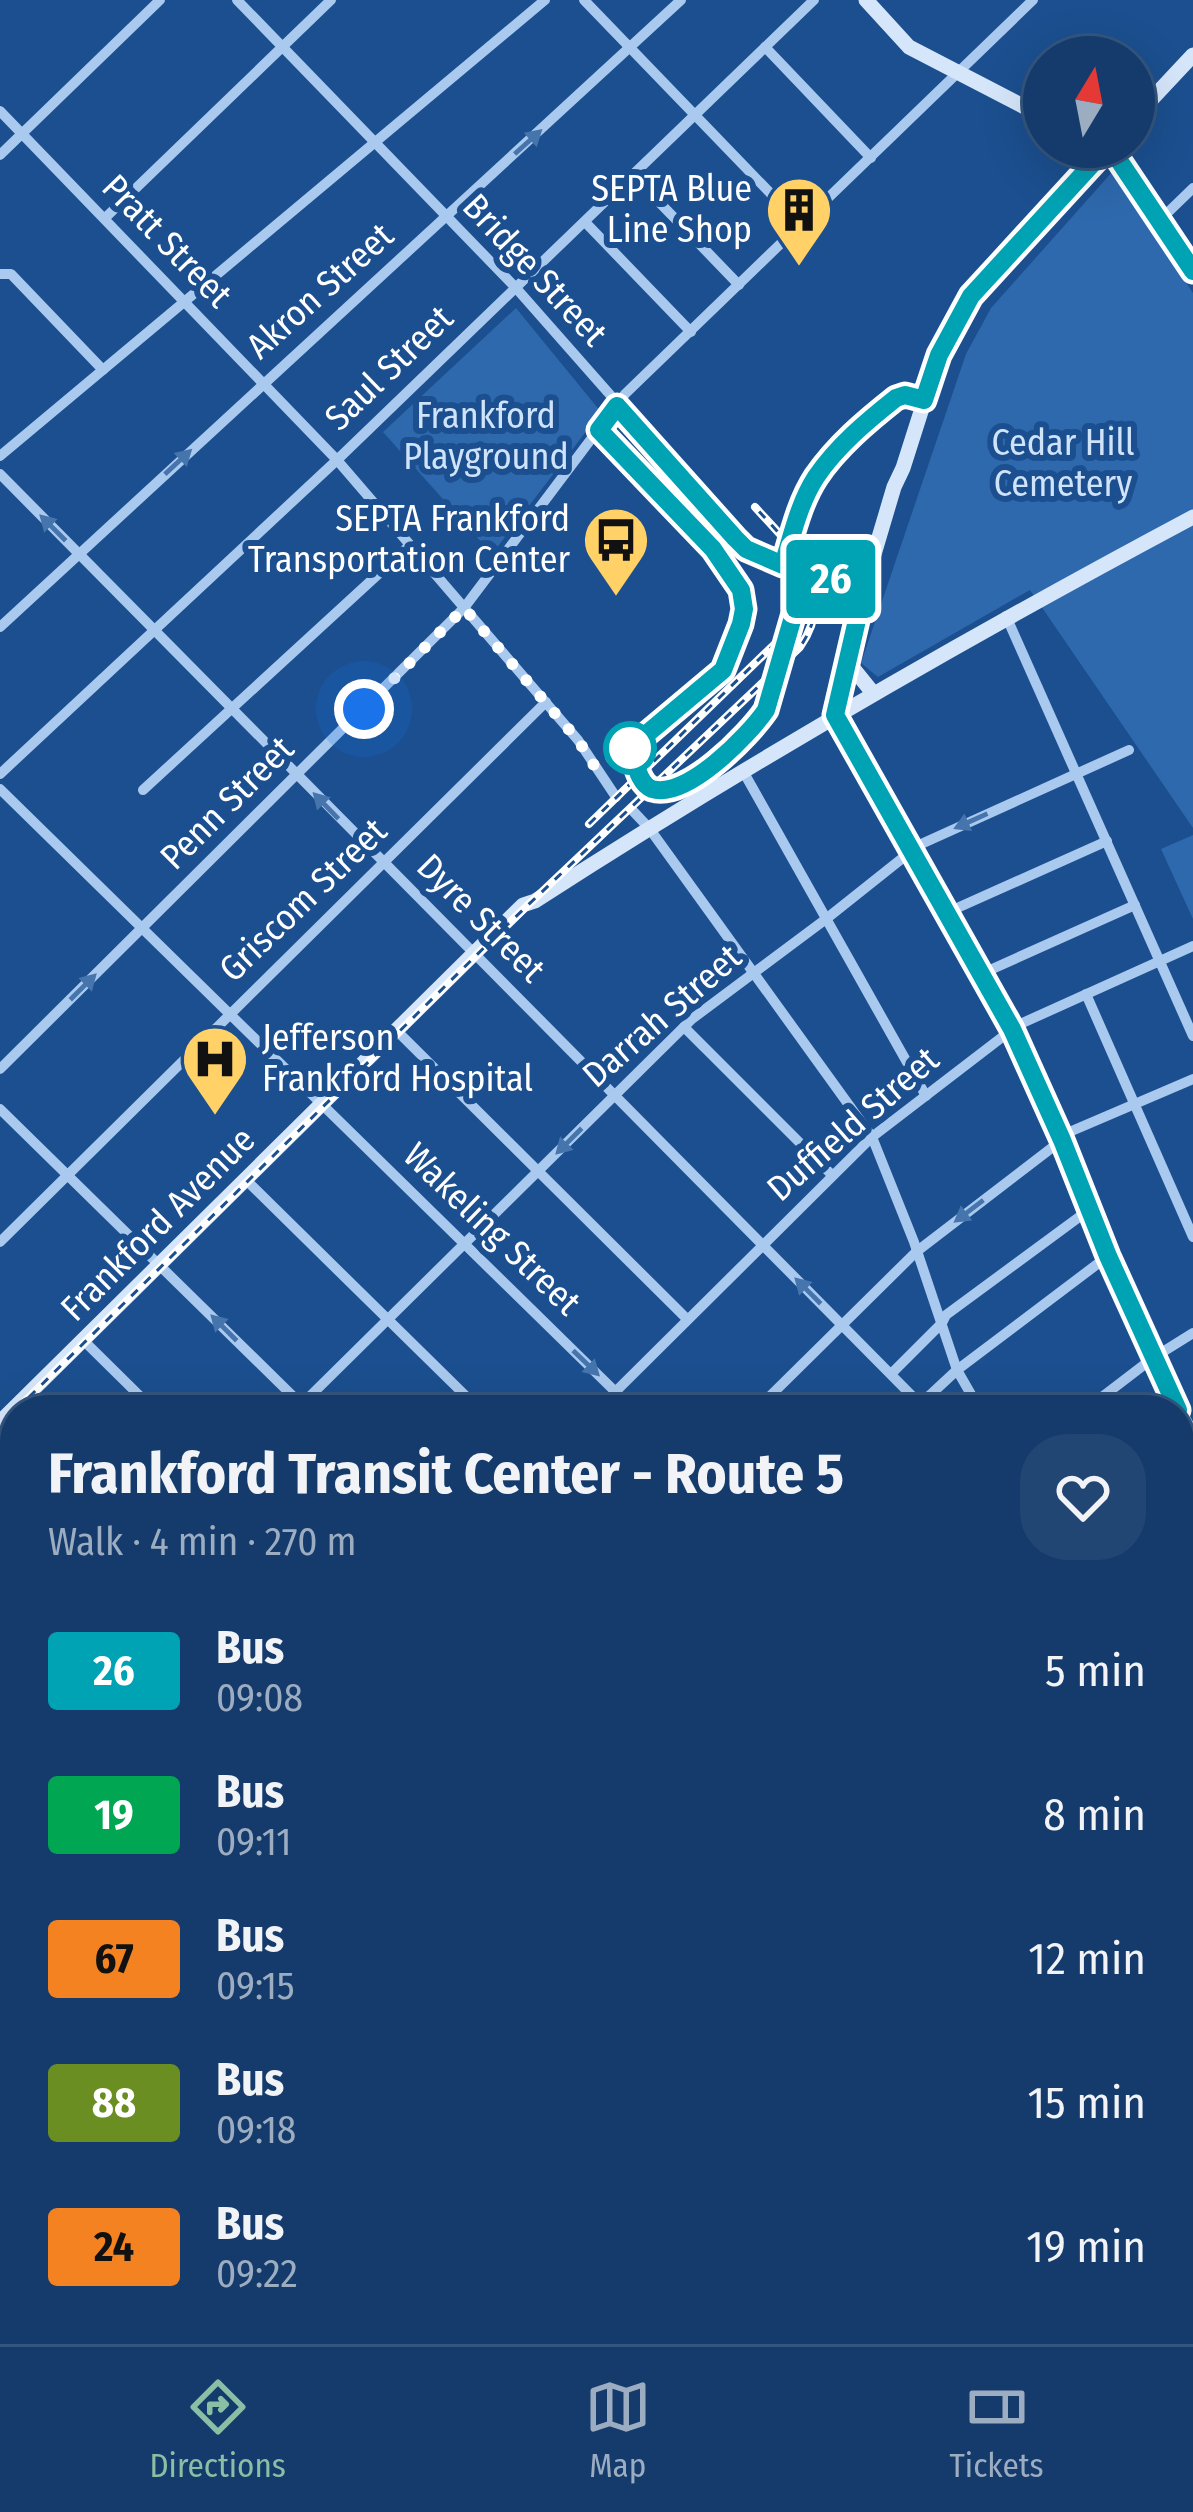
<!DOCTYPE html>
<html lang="en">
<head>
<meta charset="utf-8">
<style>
	:root { --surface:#143b6b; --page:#214673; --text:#f1f3f6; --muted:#9dadc1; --line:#33557e; --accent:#8abfa5 }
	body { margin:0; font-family:"Fira Sans Condensed",sans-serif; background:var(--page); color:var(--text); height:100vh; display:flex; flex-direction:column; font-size:45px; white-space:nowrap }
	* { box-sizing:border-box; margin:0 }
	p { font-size:39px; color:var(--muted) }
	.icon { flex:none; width:66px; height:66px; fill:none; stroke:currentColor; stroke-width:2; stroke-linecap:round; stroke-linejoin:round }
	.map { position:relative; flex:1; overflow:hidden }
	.sheet { position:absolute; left:0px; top:1395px; width:1194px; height:951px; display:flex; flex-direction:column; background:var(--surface); border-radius:48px 48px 0 0; box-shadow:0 12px 48px #0002,0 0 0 3px var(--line) }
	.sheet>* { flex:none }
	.badge { padding:0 24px; border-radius:9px; font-size:42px; line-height:78px }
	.needle { width:78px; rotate:10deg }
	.buttons { position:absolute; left:1023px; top:36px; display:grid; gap:24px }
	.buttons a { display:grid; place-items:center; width:132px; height:132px; border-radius:50%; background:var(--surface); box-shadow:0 12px 48px #0002,0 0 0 3px var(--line); font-size:60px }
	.you { position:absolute; width:60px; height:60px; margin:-30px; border:9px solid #fff; border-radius:50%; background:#1a73e8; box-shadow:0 0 0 18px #1a73e833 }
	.map>.badge { position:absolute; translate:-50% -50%; box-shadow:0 0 0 6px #fff }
	.round { display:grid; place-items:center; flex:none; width:126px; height:126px; border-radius:48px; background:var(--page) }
	.summary { display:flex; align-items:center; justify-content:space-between; height:204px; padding:0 48px }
	h1 { font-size:57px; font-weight:700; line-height:90px }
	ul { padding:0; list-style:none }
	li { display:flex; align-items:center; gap:36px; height:144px; padding:0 48px }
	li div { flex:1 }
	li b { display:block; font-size:45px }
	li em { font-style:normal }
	li .badge { min-width:132px; font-weight:700; text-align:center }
	.menu { display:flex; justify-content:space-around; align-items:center; height:168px; border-top:3px solid var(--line); background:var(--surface); font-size:33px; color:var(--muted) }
	.menu a { display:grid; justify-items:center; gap:6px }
	.menu .current { color:var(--accent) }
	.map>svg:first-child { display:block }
	.green { fill:#2e69ad }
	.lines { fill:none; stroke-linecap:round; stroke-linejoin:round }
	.street { stroke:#a9c9ee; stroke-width:10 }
	.secondary { stroke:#d6e6fa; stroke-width:15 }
	.rail-casing { stroke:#fff; stroke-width:8 }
	.rail { stroke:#1b4f8f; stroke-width:3; stroke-dasharray:9; stroke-linecap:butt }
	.oneway { fill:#4674ac }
	.line-casing { stroke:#fff; stroke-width:27 }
	.line { stroke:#00a3b4; stroke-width:18 }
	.walk { stroke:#fff; stroke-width:12; stroke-dasharray:0 21.6 }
	.stop-dot { fill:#fff; stroke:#00a3b4; stroke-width:6 }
	.labels { text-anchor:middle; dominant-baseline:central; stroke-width:12; stroke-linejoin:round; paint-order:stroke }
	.poi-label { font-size:36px; fill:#fff; stroke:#1b4f8f; text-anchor:end }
	.street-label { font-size:36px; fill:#fff; stroke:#1b4f8f }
	.park-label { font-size:36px; fill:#cfe3fa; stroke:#1b4f8f }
</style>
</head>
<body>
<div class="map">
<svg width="1193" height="2344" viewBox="0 0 1193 2344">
	<rect width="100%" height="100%" fill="#1b4f8f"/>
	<!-- green -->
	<g class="green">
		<polygon points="1113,171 1193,293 1193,828 1030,590 878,677 861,663 966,354 991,308"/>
		<polygon points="516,308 601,412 492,554 383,432"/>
		<polygon points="1193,835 1193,919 1161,849"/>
	</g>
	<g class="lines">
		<!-- street -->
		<g class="street">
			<polyline points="237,0 516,288 746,549 783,565 864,590"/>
			<polyline points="584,0 801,225"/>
			<polyline points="765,47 871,158"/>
			<polyline points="0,111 337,460 578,740 616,797"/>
			<polyline points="0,155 160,0"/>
			<polyline points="633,175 739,285"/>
			<polyline points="105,218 331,0"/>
			<polyline points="1160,220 1193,188"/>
			<polyline points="585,222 691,332"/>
			<polyline points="0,274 11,274 103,370"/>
			<polyline points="0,456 545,0"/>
			<polyline points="0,474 920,1404"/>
			<polyline points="1006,616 1193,1036"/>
			<polyline points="0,627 681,0"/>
			<polyline points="743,771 926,1096"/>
			<polyline points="0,774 337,460 814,0"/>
			<polyline points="0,789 634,1410"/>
			<polyline points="143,790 410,545"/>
			<polyline points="633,811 649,828 872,1137 914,1242 957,1370 980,1410"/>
			<polyline points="946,913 1107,841"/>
			<polyline points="981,974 1135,905"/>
			<polyline points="1086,994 1193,1237"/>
			<polyline points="684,1027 832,1175"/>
			<polyline points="397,1031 687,1319"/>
			<polyline points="0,1069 464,608 625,394 1033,0"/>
			<polyline points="0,1109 307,1410"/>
			<polyline points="1060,1136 1193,1079"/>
			<polyline points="246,1180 480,1410"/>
			<polyline points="0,1242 546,702"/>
			<polyline points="83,1340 154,1410"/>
			<polyline points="891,1374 942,1323 946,1315 1090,1209"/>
			<polyline points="296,1410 692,1019 826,919 919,845 1129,750"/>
			<polyline points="597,1410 872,1137 1018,1025 1193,946"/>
			<polyline points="756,1410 916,1252 1062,1140"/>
			<polyline points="914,1410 957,1370 1108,1256"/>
			<polyline points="1085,1410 1153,1358 1193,1333"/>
			<polyline points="0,1447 15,1463"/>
			<polyline points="1179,1492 1193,1490"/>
			<polyline points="0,1572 15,1558"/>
			<polyline points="1179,1585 1193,1584"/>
			<polyline points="0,1668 15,1683"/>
			<polyline points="1179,1679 1193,1678"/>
			<polyline points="0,1700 15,1685"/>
			<polyline points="1179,1824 1193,1822"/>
			<polyline points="1179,1874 1192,1993"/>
			<polyline points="0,1986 15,2002"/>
			<polyline points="1179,2069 1193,2068"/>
			<polyline points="0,2122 15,2107"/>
			<polyline points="0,2155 15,2171"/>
			<polyline points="0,2244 15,2235"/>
			<polyline points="1179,2256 1193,2255"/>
			<polyline points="113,2331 120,2344"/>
			<polyline points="952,2331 953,2344"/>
			<polyline points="1039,2331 1040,2344"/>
			<polyline points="1138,2331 1140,2344"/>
			<polyline points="167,2344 191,2331"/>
			<polyline points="386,2344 396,2338 466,2331"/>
		</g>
		<!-- secondary -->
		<g class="secondary">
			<polyline points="866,0 909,47 1044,117"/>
			<polyline points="1134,118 1193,55"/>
			<polyline points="1101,147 1118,159 1193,271"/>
			<polyline points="848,662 873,693"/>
			<polyline points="834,715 1017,1039 1062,1140 1108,1256 1178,1410"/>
			<polyline points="834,715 872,561 894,487 903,468 939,355 971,296 986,277 1107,147"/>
			<polyline points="1179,1412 1193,1437"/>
			<path d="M0,1422L523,905L535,901C749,763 968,637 1193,517"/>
			<polyline points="0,1756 15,1771"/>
			<polyline points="480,2331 480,2344"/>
			<polyline points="0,2341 1,2344"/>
		</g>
		<!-- rail casing -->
		<g class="rail-casing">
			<g id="rail">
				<path d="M589,824L784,635C799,609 799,583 786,556"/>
				<path d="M16,1410L507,925L800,647C840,589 792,548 755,507"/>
			</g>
		</g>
		<!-- rail -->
		<use href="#rail" class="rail"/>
	</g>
	<!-- one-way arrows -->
	<defs><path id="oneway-solid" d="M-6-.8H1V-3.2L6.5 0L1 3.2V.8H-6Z" transform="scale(3)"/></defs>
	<g class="oneway">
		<use href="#oneway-solid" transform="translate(528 142) rotate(-42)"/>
		<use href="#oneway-solid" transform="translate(178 462) rotate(-43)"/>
		<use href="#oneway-solid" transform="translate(53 528) rotate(-135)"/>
		<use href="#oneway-solid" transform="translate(326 806) rotate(-134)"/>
		<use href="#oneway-solid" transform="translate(971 821) rotate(156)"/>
		<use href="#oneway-solid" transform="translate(83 987) rotate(-45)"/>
		<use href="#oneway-solid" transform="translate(569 1141) rotate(135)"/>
		<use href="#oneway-solid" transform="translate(969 1211) rotate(143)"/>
		<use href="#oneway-solid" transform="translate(808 1291) rotate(-135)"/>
		<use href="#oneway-solid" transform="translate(224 1328) rotate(-135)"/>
		<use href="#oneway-solid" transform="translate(586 1363) rotate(44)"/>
	</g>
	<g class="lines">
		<!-- line casing -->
		<g class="line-casing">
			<path id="line" d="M1178,1410L1108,1256L1062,1140L1012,1029L835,715L864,590L806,572L766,710C749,735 686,800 652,789C638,784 635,760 630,748L723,670L741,624L744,609L741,590L713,549L599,430L617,406L735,538L746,549L783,565C792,536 799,503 816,477C837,446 867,421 896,398L905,395L924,400L939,355L971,296L1106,149L1118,159L1193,271"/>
		</g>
		<!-- line -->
		<use href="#line" class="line"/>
		<!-- walk -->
		<polyline class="walk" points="364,709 464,608 578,740 595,767 630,748"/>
	</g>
	<!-- icons -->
	<defs>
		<g id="building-pin" transform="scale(3.45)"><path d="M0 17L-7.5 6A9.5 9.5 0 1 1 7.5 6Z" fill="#ffd166" stroke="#1b4f8f"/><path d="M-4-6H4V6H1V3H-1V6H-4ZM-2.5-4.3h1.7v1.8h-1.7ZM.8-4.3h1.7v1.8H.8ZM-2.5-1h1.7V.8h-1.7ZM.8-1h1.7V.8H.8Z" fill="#111"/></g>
		<g id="bus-pin" transform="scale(3.45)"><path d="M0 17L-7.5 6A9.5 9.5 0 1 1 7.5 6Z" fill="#ffd166" stroke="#1b4f8f"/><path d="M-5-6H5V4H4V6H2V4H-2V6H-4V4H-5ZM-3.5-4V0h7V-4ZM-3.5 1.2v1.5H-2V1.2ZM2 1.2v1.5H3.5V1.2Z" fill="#111"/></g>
		<g id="hospital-pin" transform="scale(3.45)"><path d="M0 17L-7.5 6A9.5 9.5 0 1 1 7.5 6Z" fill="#ffd166" stroke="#1b4f8f"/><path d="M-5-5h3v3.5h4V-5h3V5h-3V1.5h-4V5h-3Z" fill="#111"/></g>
	</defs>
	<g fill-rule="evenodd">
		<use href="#building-pin" x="799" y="210"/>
		<use href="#bus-pin" x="616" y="540"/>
		<use href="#hospital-pin" x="215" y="1059"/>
	</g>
	<!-- markers -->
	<circle class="stop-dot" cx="630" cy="748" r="24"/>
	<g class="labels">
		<!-- poi labels -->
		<g class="poi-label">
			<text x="752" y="189">SEPTA Blue<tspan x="752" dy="41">Line Shop</tspan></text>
			<text x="570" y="519">SEPTA Frankford<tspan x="570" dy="41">Transportation Center</tspan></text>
			<text x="262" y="1038" text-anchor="start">Jefferson<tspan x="262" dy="41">Frankford Hospital</tspan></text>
		</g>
		<!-- street labels -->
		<g class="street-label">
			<text transform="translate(167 241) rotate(46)">Pratt Street</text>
			<text transform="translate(535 270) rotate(47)">Bridge Street</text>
			<text transform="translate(320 291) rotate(-42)">Akron Street</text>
			<text transform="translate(389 368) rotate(-44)">Saul Street</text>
			<text transform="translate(227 803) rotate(-45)">Penn Street</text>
			<text transform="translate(303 900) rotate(-44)">Griscom Street</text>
			<text transform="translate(481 918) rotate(45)">Dyre Street</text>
			<text transform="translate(662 1016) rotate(-41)">Darrah Street</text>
			<text transform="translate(853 1124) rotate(-41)">Duffield Street</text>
			<text transform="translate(158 1224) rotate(-45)">Frankford Avenue</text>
			<text transform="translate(492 1229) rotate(44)">Wakeling Street</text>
		</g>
		<!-- park labels -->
		<g class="park-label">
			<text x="486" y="416">Frankford<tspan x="486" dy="41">Playground</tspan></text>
			<text x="1063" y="443">Cedar Hill<tspan x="1063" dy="41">Cemetery</tspan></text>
		</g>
	</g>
</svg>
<div class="buttons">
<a><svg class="needle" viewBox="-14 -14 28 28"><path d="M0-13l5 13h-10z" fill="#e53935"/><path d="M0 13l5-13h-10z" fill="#9dadc1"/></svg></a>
</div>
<div class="you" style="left:364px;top:709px"></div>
<b class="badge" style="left:831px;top:579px;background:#00a3b4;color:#fff">26</b>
<section class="sheet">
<div class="summary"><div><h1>Frankford Transit Center - Route 5</h1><p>Walk · 4 min · 270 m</p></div><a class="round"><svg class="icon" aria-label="heart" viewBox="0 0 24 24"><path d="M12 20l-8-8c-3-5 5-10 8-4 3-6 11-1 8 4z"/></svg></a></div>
<ul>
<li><span class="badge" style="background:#00a3b4;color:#fff">26</span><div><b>Bus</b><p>09:08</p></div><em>5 min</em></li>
<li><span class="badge" style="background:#00a651;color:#fff">19</span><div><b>Bus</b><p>09:11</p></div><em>8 min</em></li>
<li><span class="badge" style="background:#f58220;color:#111">67</span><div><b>Bus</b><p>09:15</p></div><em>12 min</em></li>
<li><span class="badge" style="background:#6b8e23;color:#fff">88</span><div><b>Bus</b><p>09:18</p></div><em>15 min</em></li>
<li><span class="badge" style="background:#f58220;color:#111">24</span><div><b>Bus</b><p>09:22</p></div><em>19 min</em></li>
</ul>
</section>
</div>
<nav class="menu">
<a class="current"><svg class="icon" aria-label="directions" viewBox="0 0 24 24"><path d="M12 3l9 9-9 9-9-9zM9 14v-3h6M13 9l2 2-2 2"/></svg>Directions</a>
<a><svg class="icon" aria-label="map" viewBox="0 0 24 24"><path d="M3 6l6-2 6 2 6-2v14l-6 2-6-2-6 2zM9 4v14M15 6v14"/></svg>Map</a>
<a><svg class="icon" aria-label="tickets" viewBox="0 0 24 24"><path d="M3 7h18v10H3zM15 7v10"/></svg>Tickets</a>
</nav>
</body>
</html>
